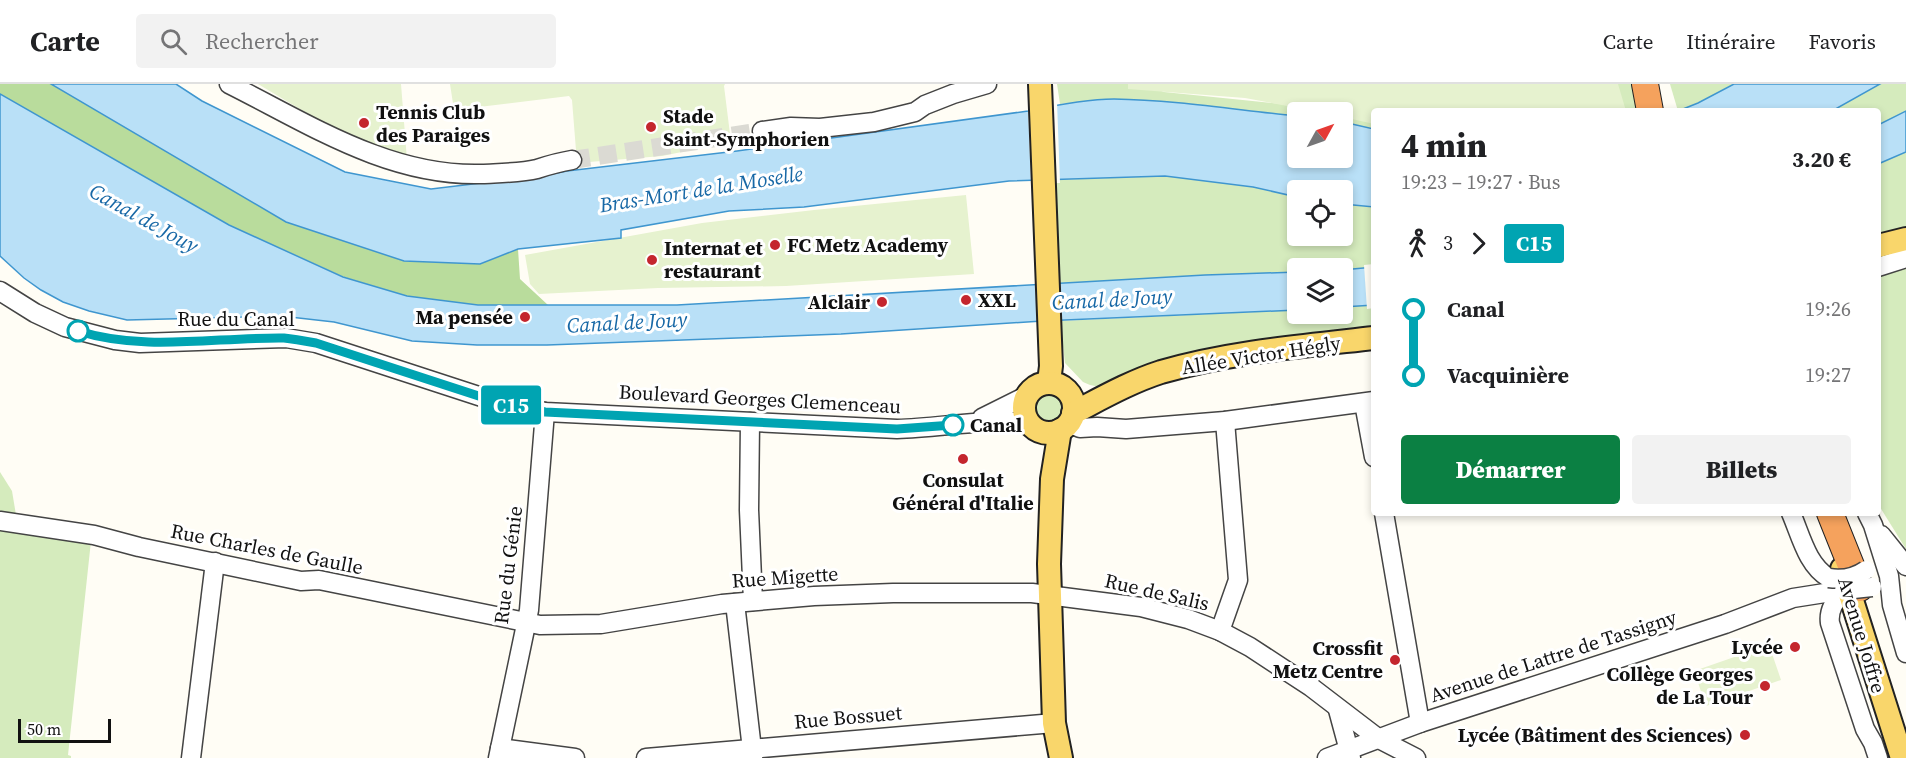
<!DOCTYPE html>
<html lang="fr">
<head>
<meta charset="utf-8">
<style>
	:root { --surface:#fff; --page:#f2f2f2; --text:#202124; --muted:#757577; --line:#e0e0e0; --accent:#0b8043 }
	body { margin:0; font-family:"Source Serif 4",serif; background:var(--page); color:var(--text); height:100vh; display:flex; flex-direction:column; font-size:22px; white-space:nowrap }
	* { box-sizing:border-box; margin:0 }
	p { font-size:20px; color:var(--muted) }
	.icon { flex:none; width:33px; height:33px; fill:none; stroke:currentColor; stroke-width:2; stroke-linecap:round; stroke-linejoin:round }
	.map { position:relative; flex:1; overflow:hidden }
	.panel { position:absolute; left:1371px; top:24px; width:510px; height:408px; display:flex; flex-direction:column; background:var(--surface); border-radius:6px; box-shadow:0 3px 9px #0003 }
	.panel>* { flex:none }
	.badge { padding:0 12px; border-radius:4px; font-size:21px; line-height:39px }
	.needle { width:39px; rotate:50deg }
	.fabs { position:absolute; left:1287px; top:18px; display:grid; gap:12px }
	.fabs a { display:grid; place-items:center; width:66px; height:66px; border-radius:6px; background:var(--surface); box-shadow:0 3px 9px #0003; font-size:30px }
	.scale { position:absolute; left:18px; bottom:15px; width:93px; box-sizing:border-box; padding-left:6px; border:3px solid #111; border-top:0; font-size:16px; line-height:21px; white-space:nowrap; color:#111; -webkit-text-stroke:4px #fff; paint-order:stroke }
	.map>.badge { position:absolute; translate:-50% -50%; box-shadow:0 0 0 3px #fff }
	.legs { display:flex; align-items:center; gap:9px; height:66px; padding:0 30px; font-size:20px }
	.legs p { margin-inline-start:auto }
	.overview { display:flex; align-items:center; justify-content:space-between; height:102px; padding:0 30px }
	h1 { font-size:33px; font-weight:800; line-height:45px }
	.primary-button { display:flex; gap:12px; margin-top:auto; padding:12px 30px }
	.primary-button a { flex:1; height:69px; border-radius:6px; background:var(--accent); color:#fff; font-size:24px; font-weight:800; line-height:69px; text-align:center }
	.primary-button a+a { background:var(--page); color:var(--text) }
	ul { padding:0 30px; list-style:none }
	li { display:flex; align-items:center; gap:21px; height:66px; font-size:22px }
	li i { display:grid; place-items:center; width:9px; height:100%; margin:0 8px; background:currentColor }
	li i::after { content:''; width:15px; height:15px; margin:-8px; border:4px solid; border-radius:50%; background:var(--surface) }
	li p { margin-inline-start:auto }
	li:first-child i { background:linear-gradient(#0000 50%,currentColor 0) }
	li:last-child i { background:linear-gradient(currentColor 50%,#0000 0) }
	header { display:flex; align-items:center; gap:36px; box-sizing:border-box; height:84px; padding:0 30px; background:var(--surface); border-bottom:2px solid var(--line) }
	header strong { font-size:28px }
	nav { display:flex; gap:33px; margin-inline-start:auto; font-size:21px }
	.search { width:420px; height:54px; background:var(--page); display:flex; align-items:center; gap:15px; box-sizing:border-box; padding:0 21px; border-radius:6px; color:var(--muted); font-size:22px }
	.map>svg:first-child { display:block }
	.green { fill:#d5ebbd }
	.forest { fill:#b9dc9c }
	.pitch { fill:#e6f2cf }
	.water { fill:#b9e0f7; stroke:#3f96cf; stroke-width:1.5 }
	.pier { fill:#fffdf5 }
	.lines { fill:none; stroke-linecap:round; stroke-linejoin:round }
	.minor-tunnel { stroke:#dbdad3; stroke-width:18; stroke-dasharray:18 9; stroke-linecap:butt }
	.minor-casing { stroke:#444; stroke-width:21 }
	.major-casing { stroke:#222; stroke-width:26 }
	.highway-casing { stroke:#222; stroke-width:28 }
	.minor { stroke:#fff; stroke-width:18 }
	.major { stroke:#f9d66b; stroke-width:22 }
	.highway { stroke:#f5a25d; stroke-width:26 }
	.minor-bridge-casing { stroke:#444; stroke-width:21; stroke-linecap:butt }
	.minor-bridge { stroke:#fff; stroke-width:18 }
	.line-1-casing { stroke:#fff; stroke-width:14 }
	.line-1 { stroke:#00a4b2; stroke-width:9 }
	.poi-dot { fill:#c4262e; stroke:#fff; stroke-width:2 }
	.stop-1-dot { fill:#fff; stroke:#00a4b2; stroke-width:3 }
	.labels { text-anchor:middle; dominant-baseline:central; stroke-width:6; stroke-linejoin:round; paint-order:stroke }
	.poi-label { font-size:20px; font-weight:bold; fill:#111; stroke:#fff; text-anchor:end }
	.street-label { font-size:20px; fill:#111; stroke:#fff }
	.stop-label { font-size:20px; font-weight:bold; fill:#111; stroke:#fff; text-anchor:start }
	.water-label { font-size:21px; font-style:italic; fill:#1768a6; stroke:#fff }
</style>
</head>
<body>
<header>
<strong>Carte</strong>
<div class="search"><svg class="icon" aria-label="search" viewBox="0 0 24 24"><circle cx="10" cy="10" r="6"/><path d="M15 15l6 6"/></svg>Rechercher</div>
<nav><a>Carte</a><a>Itinéraire</a><a>Favoris</a></nav>
</header>
<div class="map">
<svg width="1906" height="674" viewBox="0 0 1906 674">
	<rect width="100%" height="100%" fill="#fffdf5"/>
	<!-- green -->
	<g class="green">
		<polygon points="1057,0 1143,0 1164,8 1301,22 1305,0 1637,0 1641,27 1374,27 1374,45 1343,38 1342,28 1298,28 1297,32 1204,22 1113,15 1060,20"/>
		<polygon points="1670,0 1734,0 1698,19 1678,27"/>
		<polygon points="1880,0 1906,0 1906,27 1878,41 1878,27 1832,27"/>
		<polygon points="1904,68 1906,68 1906,149 1878,157 1878,80"/>
		<polygon points="1165,92 1254,103 1297,113 1298,152 1342,152 1343,120 1374,123 1374,183 1343,186 1342,184 1298,184 1297,188 1205,191 1058,200 1053,96"/>
		<polygon points="1906,170 1906,465 1878,420 1878,179"/>
		<polygon points="1374,221 1374,255 1116,306 1090,301 1083,298 1065,279 1060,237 1297,226 1298,230 1342,230 1343,223"/>
		<circle cx="1048" cy="324" r="15"/>
		<polygon points="0,388 12,407 16,431 0,429"/>
		<polygon points="0,445 91,457 68,671 71,672 71,674 0,674"/>
	</g>
	<!-- forest -->
	<polygon class="forest" points="0,0 51,0 286,138 404,177 480,180 518,165 520,195 548,221 478,221 407,212 344,193 229,141 0,10"/>
	<!-- pitch -->
	<g class="pitch">
		<polygon points="258,0 401,0 407,76 360,61"/>
		<polygon points="450,0 725,0 724,2 731,58 662,72 577,79 572,16 569,12 454,26"/>
		<polygon points="1128,0 1618,0 1626,27 1374,27 1374,40 1343,33 1342,28 1319,28 1245,14 1128,5"/>
		<polygon points="966,111 974,190 786,202 658,204 539,210 530,200 525,171 702,139 814,126"/>
		<polygon points="1769,561 1781,596 1706,622 1694,587"/>
	</g>
	<!-- water -->
	<g class="water">
		<path d="M51,0H176L202,17L345,88L431,105L498,97L521,96L567,87L737,67L1028,27C1056,21 1086,15 1114,15C1175,16 1237,26 1297,32L1298,74H1342L1343,38L1374,45V123L1343,120L1342,106H1298L1297,113L1253,103L1165,92L1009,97L804,123L729,127L621,146V154L518,165L480,180L404,177L286,138Z"/>
		<polygon points="1734,0 1880,0 1832,27 1678,27 1698,19"/>
		<polygon points="0,10 229,141 343,193 407,212 478,221 677,221 1205,191 1297,188 1297,226 1042,237 841,250 547,261 477,261 412,257 334,238 281,232 127,236 89,227 63,218 41,206 24,194 0,172"/>
		<polygon points="1906,27 1906,68 1878,80 1878,41"/>
		<polygon points="1374,183 1374,221 1343,223 1342,186"/>
	</g>
	<!-- pier -->
	<g class="pier">
		<polygon points="1057,18 1060,99 1031,99 1028,24"/>
		<polygon points="1374,180 1374,224 1367,225 1364,181"/>
	</g>
	<g class="lines">
		<!-- minor-tunnel -->
		<polyline class="minor-tunnel" points="572,76 762,47"/>
		<!-- minor casing -->
		<g class="minor-casing">
			<g id="minor">
				<path d="M229,0C309,40 389,93 482,90C499,89 520,89 537,85C549,81 560,78 572,76"/>
				<polyline points="762,47 791,43 820,44 874,38 915,28 925,21 953,10 987,0"/>
				<polyline points="1878,183 1906,174"/>
				<path d="M0,207L35,229L65,243L115,256L140,259L286,254L316,259L494,317L545,328L897,345C941,344 985,334 1028,339"/>
				<polyline points="1364,319 1374,373"/>
				<polyline points="982,334 1026,312"/>
				<polyline points="750,338 749,426 753,517"/>
				<polyline points="1068,339 1080,344 1097,343 1126,345 1225,337 1374,317"/>
				<polyline points="1384,429 1420,639"/>
				<path d="M1791,429C1801,452 1807,481 1829,494"/>
				<polyline points="1867,429 1873,441 1889,492 1892,521 1906,569"/>
				<polyline points="0,437 94,451 139,463 301,497 319,496 540,541 601,540 722,520 814,512 893,509 1032,509 1141,523 1188,535 1220,547 1250,563 1311,603 1379,655 1416,674"/>
				<polyline points="1881,451 1906,482"/>
				<path d="M1844,506C1836,516 1828,525 1830,539L1865,645L1873,659L1878,674"/>
				<polyline points="735,519 753,674"/>
				<polyline points="1220,547 1238,496 1225,337"/>
				<polyline points="1338,626 1351,674"/>
				<polyline points="500,664 575,674"/>
				<polyline points="191,674 215,478"/>
				<polyline points="498,674 529,526 545,328"/>
				<polyline points="646,674 1054,639"/>
				<polyline points="1327,674 1420,639 1725,540 1793,514 1844,506"/>
			</g>
		</g>
		<!-- major casing -->
		<g class="major-casing">
			<g id="major">
				<polyline points="1040,0 1051,282 1049,298"/>
				<polyline points="1878,162 1906,155"/>
				<circle cx="1049" cy="324" r="25"/>
				<path d="M1073,329C1102,314 1130,298 1161,288C1230,268 1303,262 1374,254"/>
				<polyline points="1060,346 1052,395 1049,480 1054,639 1061,674"/>
				<polyline points="1842,485 1902,674"/>
			</g>
		</g>
		<!-- highway casing -->
		<g class="highway-casing">
			<g id="highway">
				<polyline points="1645,0 1650,27"/>
				<polyline points="1830,429 1860,504"/>
			</g>
		</g>
		<!-- minor -->
		<use href="#minor" class="minor"/>
		<!-- major -->
		<use href="#major" class="major"/>
		<!-- highway -->
		<use href="#highway" class="highway"/>
		<!-- minor-bridge casing -->
		<g class="minor-bridge-casing">
			<g id="minor-bridge">
				<path d="M1829,494C1842,496 1856,493 1866,486"/>
				<polyline points="1844,506 1872,503"/>
			</g>
		</g>
		<!-- minor-bridge -->
		<use href="#minor-bridge" class="minor-bridge"/>
	</g>
	<g class="lines">
		<!-- line-1 casing -->
		<g class="line-1-casing">
			<path id="line-1" d="M78,247C145,268 215,253 284,254C294,255 305,257 316,259L494,317L545,328L897,345L953,341"/>
		</g>
		<!-- line-1 -->
		<use href="#line-1" class="line-1"/>
	</g>
	<!-- markers -->
	<g class="poi-dot">
		<circle cx="364" cy="39" r="6"/>
		<circle cx="651" cy="43" r="6"/>
		<circle cx="775" cy="161" r="6"/>
		<circle cx="652" cy="176" r="6"/>
		<circle cx="966" cy="216" r="6"/>
		<circle cx="882" cy="218" r="6"/>
		<circle cx="525" cy="233" r="6"/>
		<circle cx="963" cy="375" r="6"/>
		<circle cx="1795" cy="563" r="6"/>
		<circle cx="1395" cy="576" r="6"/>
		<circle cx="1765" cy="602" r="6"/>
		<circle cx="1745" cy="651" r="6"/>
	</g>
	<g class="stop-1-dot">
		<circle cx="78" cy="247" r="10"/>
		<circle cx="953" cy="341" r="10"/>
	</g>
	<g class="labels">
		<!-- poi labels -->
		<g class="poi-label">
			<text x="376" y="28" text-anchor="start">Tennis Club<tspan x="376" dy="23">des Paraiges</tspan></text>
			<text x="663" y="32" text-anchor="start">Stade<tspan x="663" dy="23">Saint-Symphorien</tspan></text>
			<text x="787" y="161" text-anchor="start">FC Metz Academy</text>
			<text x="664" y="164" text-anchor="start">Internat et<tspan x="664" dy="23">restaurant</tspan></text>
			<text x="978" y="216" text-anchor="start">XXL</text>
			<text x="870" y="218">Alclair</text>
			<text x="513" y="233">Ma pensée</text>
			<text x="963" y="396" text-anchor="middle">Consulat<tspan x="963" dy="23">Général d'Italie</tspan></text>
			<text x="1783" y="563">Lycée</text>
			<text x="1383" y="564">Crossfit<tspan x="1383" dy="23">Metz Centre</tspan></text>
			<text x="1753" y="590">Collège Georges<tspan x="1753" dy="23">de La Tour</tspan></text>
			<text x="1733" y="651">Lycée (Bâtiment des Sciences)</text>
		</g>
		<!-- street labels -->
		<g class="street-label">
			<text x="236" y="235">Rue du Canal</text>
			<text transform="translate(1261 271) rotate(-9)">Allée Victor Hégly</text>
			<text transform="translate(760 315) rotate(3)">Boulevard Georges Clemenceau</text>
			<text transform="translate(267 465) rotate(11)">Rue Charles de Gaulle</text>
			<text transform="translate(508 481) rotate(-83)">Rue du Génie</text>
			<text transform="translate(785 493) rotate(-4)">Rue Migette</text>
			<text transform="translate(1157 508) rotate(13)">Rue de Salis</text>
			<text transform="translate(1862 551) rotate(73)">Avenue Joffre</text>
			<text transform="translate(1553 572) rotate(-18)">Avenue de Lattre de Tassigny</text>
			<text transform="translate(848 633) rotate(-5)">Rue Bossuet</text>
		</g>
		<!-- stop labels -->
		<g class="stop-label">
			<text x="970" y="341">Canal</text>
		</g>
		<!-- water labels -->
		<g class="water-label">
			<text transform="translate(701 105) rotate(-9)">Bras-Mort de la Moselle</text>
			<text transform="translate(144 134) rotate(29)">Canal de Jouy</text>
			<text transform="translate(1112 215) rotate(-3)">Canal de Jouy</text>
			<text transform="translate(627 238) rotate(-3)">Canal de Jouy</text>
		</g>
	</g>
</svg>
<div class="fabs">
<a><svg class="needle" viewBox="-14 -14 28 28"><path d="M0-13l5 13h-10z" fill="#e53935"/><path d="M0 13l5-13h-10z" fill="#757577"/></svg></a>
<a><svg class="icon" aria-label="locate" viewBox="0 0 24 24"><circle cx="12" cy="12" r="6"/><path d="M12 2v4M12 18v4M2 12h4M18 12h4"/></svg></a>
<a><svg class="icon" aria-label="layers" viewBox="0 0 24 24"><path d="M12 4l9 5-9 5-9-5zM3 14l9 5 9-5"/></svg></a>
</div>
<div class="scale">50 m</div>
<b class="badge" style="left:511px;top:321px;background:#00a4b2;color:#fff">C15</b>
<section class="panel">
<div class="overview"><div><h1>4 min</h1><p>19:23 – 19:27 · Bus</p></div><b>3.20 €</b></div>
<div class="legs"><svg class="icon" aria-label="walk" viewBox="0 0 24 24"><circle cx="13" cy="4" r="2"/><path d="M13 8l-2 6 4 7M11 14l-3 7M7 12l3-4h3l4 4"/></svg>3<svg class="icon" aria-label="forward" viewBox="0 0 24 24"><path d="M9 5l7 7-7 7"/></svg><b class="badge" style="background:#00a4b2;color:#fff">C15</b></div>
<ul>
<li><i style="color:#00a4b2"></i><b>Canal</b><p>19:26</p></li>
<li><i style="color:#00a4b2"></i><b>Vacquinière</b><p>19:27</p></li>
</ul>
<div class="primary-button"><a>Démarrer</a><a>Billets</a></div>
</section>
</div>
</body>
</html>
